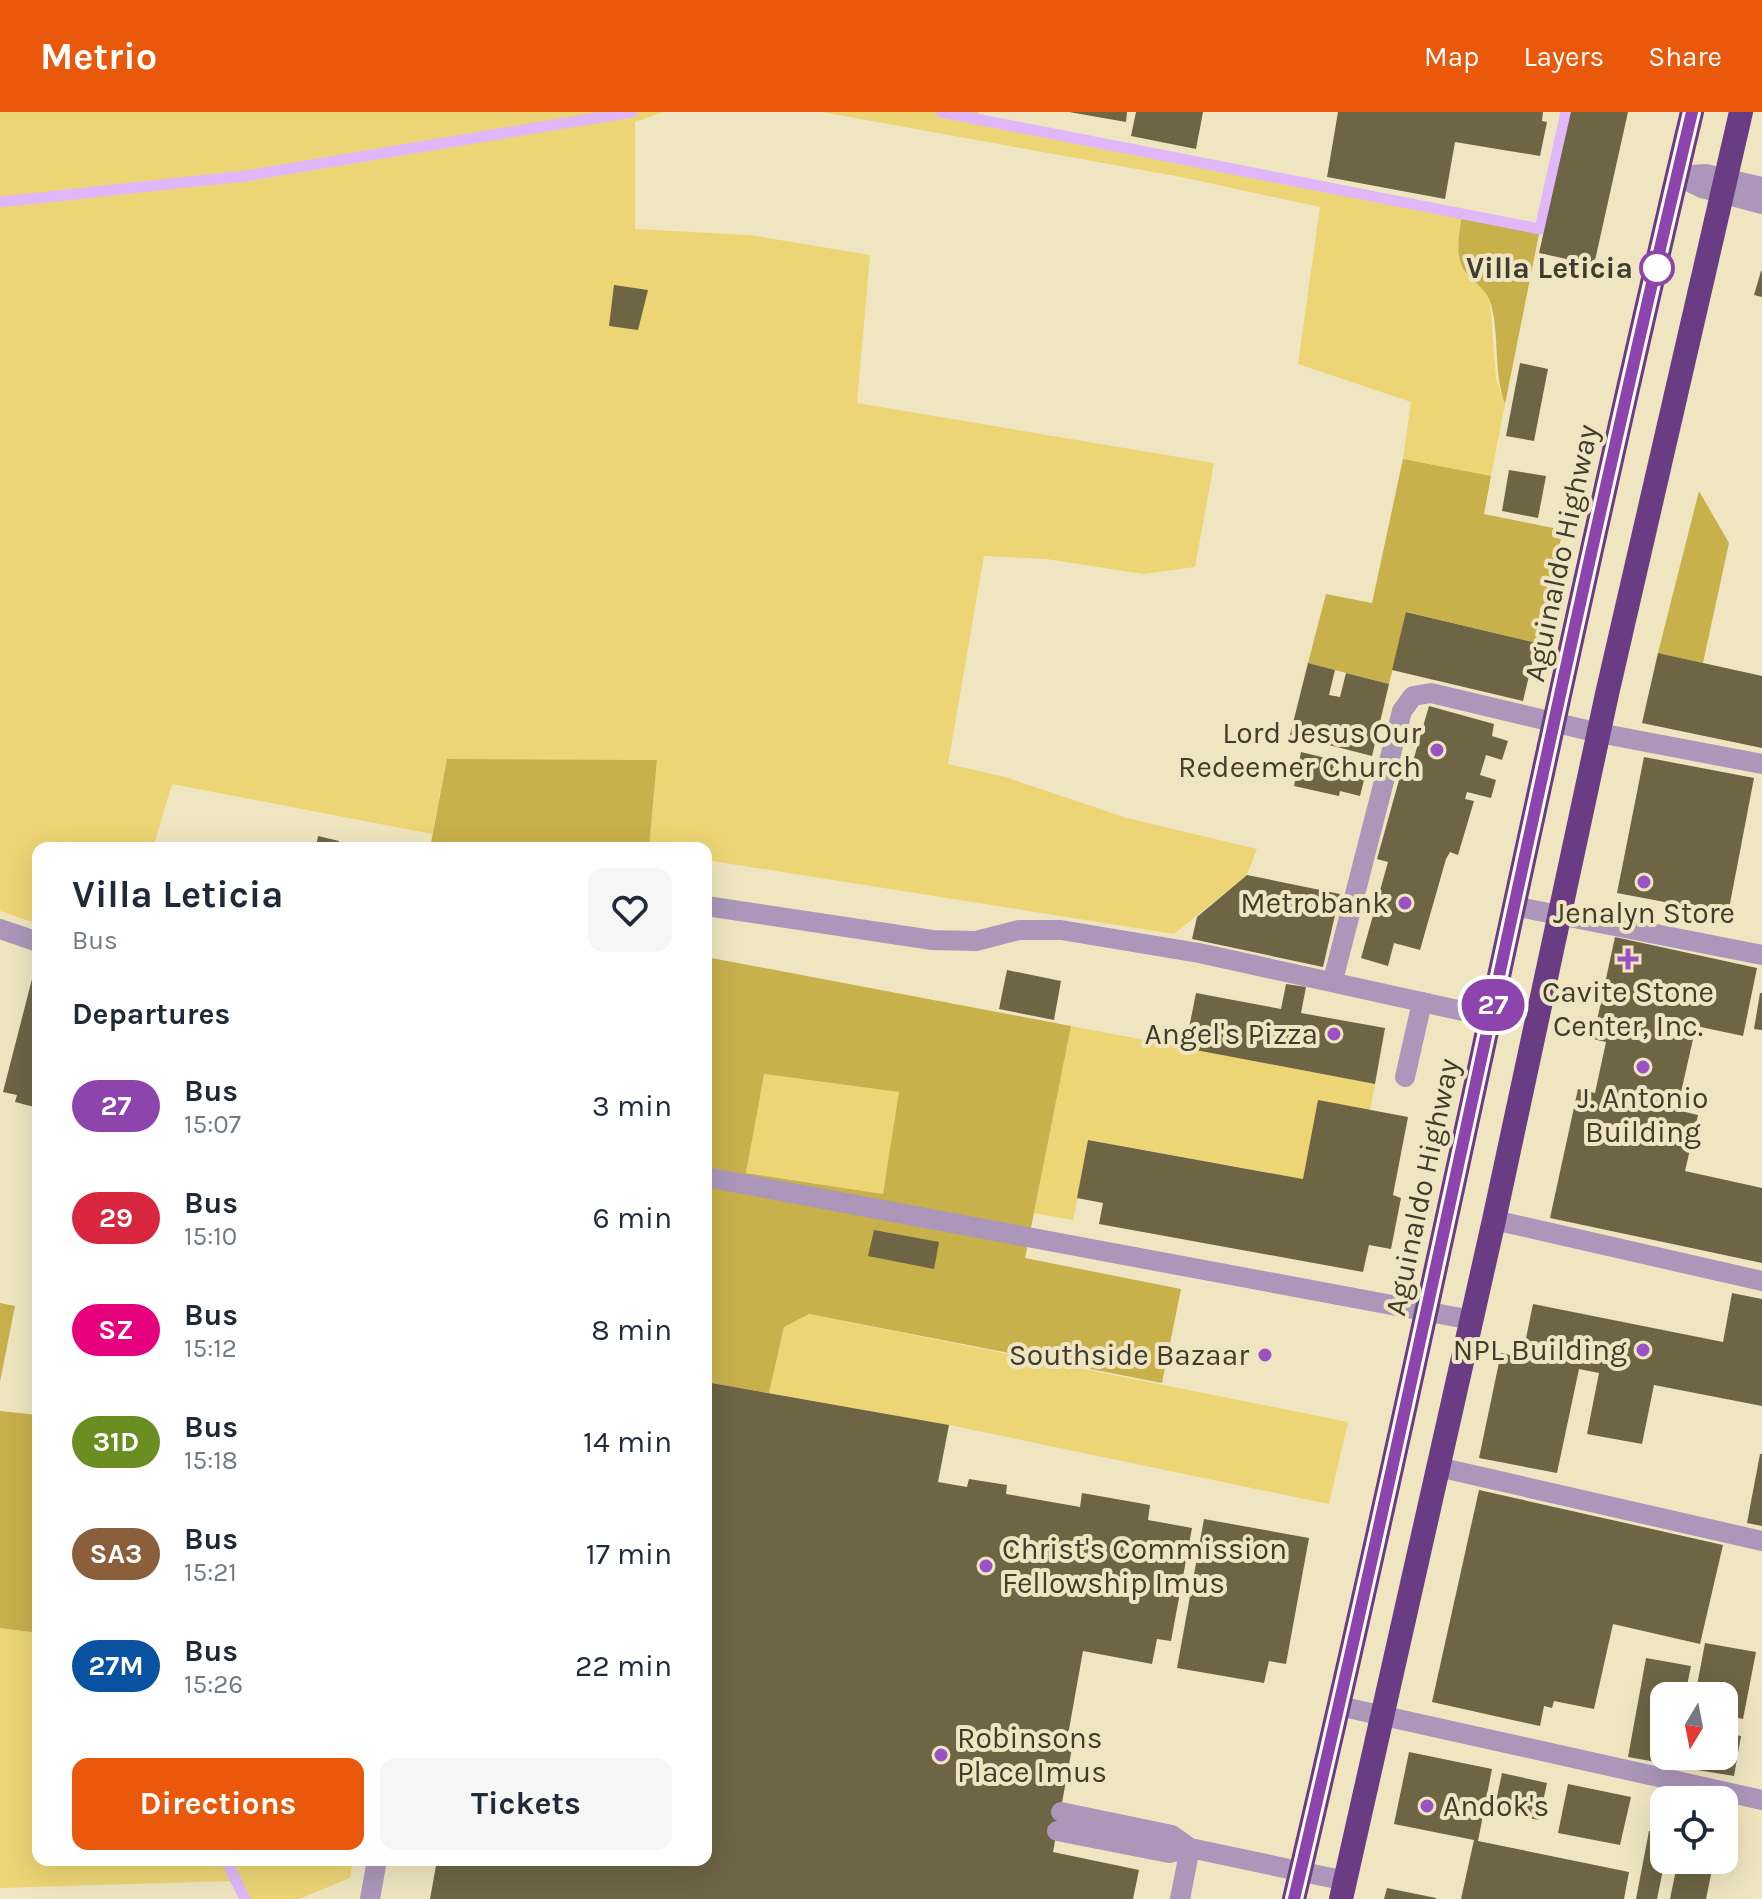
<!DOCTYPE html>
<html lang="en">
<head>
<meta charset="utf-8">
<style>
	:root { --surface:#fff; --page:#f6f6f7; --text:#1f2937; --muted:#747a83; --accent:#ea580c }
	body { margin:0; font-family:Karla,sans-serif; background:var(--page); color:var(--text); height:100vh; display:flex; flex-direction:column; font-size:30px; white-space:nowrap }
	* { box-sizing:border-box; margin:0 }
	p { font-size:26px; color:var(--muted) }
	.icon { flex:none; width:44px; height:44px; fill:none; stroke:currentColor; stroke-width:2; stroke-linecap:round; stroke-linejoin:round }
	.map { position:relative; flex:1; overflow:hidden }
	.details { position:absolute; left:32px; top:730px; width:680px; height:1024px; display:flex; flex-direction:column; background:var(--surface); border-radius:16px; box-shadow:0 8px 32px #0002 }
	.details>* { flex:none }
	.badge { padding:0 16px; border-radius:26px; font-size:28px; line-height:52px }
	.needle { width:52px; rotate:190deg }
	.buttons { position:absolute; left:1650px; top:1570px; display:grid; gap:16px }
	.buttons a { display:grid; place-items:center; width:88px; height:88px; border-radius:16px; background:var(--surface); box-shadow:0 8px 32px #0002; font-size:40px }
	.map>.badge { position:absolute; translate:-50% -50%; box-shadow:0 0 0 4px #fff }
	h2 { padding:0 40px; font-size:30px; line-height:72px }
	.round { display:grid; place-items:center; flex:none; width:84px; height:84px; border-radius:16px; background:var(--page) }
	.overview { display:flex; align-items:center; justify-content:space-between; height:136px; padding:0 40px }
	h1 { font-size:38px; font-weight:700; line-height:60px }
	.action { display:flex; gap:16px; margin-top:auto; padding:16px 40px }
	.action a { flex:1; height:92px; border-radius:16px; background:var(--accent); color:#fff; font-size:32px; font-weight:700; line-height:92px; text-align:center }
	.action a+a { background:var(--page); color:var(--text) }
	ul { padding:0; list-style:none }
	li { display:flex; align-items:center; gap:24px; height:112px; padding:0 40px }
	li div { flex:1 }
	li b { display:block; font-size:30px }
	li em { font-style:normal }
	li .badge { min-width:88px; font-weight:700; text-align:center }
	header { display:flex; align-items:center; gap:48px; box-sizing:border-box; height:112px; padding:0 40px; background:var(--accent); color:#fff }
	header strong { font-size:38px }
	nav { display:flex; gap:44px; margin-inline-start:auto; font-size:28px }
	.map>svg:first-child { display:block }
	.green { fill:#edd575 }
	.forest { fill:#c8b04b; fill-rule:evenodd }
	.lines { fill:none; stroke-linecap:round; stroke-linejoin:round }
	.stream { stroke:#e0b8fa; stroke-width:11 }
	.building { fill:#6d6544 }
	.lane { stroke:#ac97ba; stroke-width:20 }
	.street { stroke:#ac97ba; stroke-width:20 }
	.highway { stroke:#693c84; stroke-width:24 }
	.line-casing { stroke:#fff; stroke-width:18 }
	.line { stroke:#8e44ad; stroke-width:12 }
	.stop-dot { fill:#fff; stroke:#8e44ad; stroke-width:4 }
	.poi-dot { fill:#9a51c4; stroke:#efe6c1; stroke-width:3 }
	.labels { text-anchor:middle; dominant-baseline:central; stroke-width:8; stroke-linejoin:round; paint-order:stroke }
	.stop-label { font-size:30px; font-weight:bold; fill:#403d2e; stroke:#efe6c1; text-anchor:end }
	.street-label { font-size:30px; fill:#403d2e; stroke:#efe6c1 }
	.poi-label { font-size:30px; fill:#403d2e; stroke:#efe6c1; text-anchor:end }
</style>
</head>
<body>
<header>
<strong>Metrio</strong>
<nav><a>Map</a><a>Layers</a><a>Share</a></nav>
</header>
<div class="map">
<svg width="1762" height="1787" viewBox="0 0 1762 1787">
	<rect width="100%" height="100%" fill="#efe6c1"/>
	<!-- green -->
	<g class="green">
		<polygon points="0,0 663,0 635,10 635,117 750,123 870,143 857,291 1214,351 1195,455 1143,462 1046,447 984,444 948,652 1005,665 1127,706 1257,737 1247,763 1174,822 706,748 706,736 649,736 657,648 447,647 432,722 172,672 153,736 38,736 38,812 0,799"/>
		<polygon points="822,0 979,0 978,7 1462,102 1458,132 1464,157 1478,169 1490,190 1496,266 1505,292 1491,364 1403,347 1411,290 1298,252 1320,95 1181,65"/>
		<polygon points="1071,914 1375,972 1370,998 1303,1067 1089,1028 1073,1108 1034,1101"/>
		<polygon points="763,962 900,980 883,1082 746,1061"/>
		<polygon points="809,1202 1348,1310 1329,1392 949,1313 769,1281 784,1215"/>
		<polygon points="0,1516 38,1521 38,1748 353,1748 350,1766 299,1787 239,1787 232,1769 0,1776"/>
	</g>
	<!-- forest -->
	<g class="forest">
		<path d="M1462,102L1540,117L1505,292C1493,258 1500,227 1491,192C1486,176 1473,170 1464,158C1454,142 1460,119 1462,102Z"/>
		<polygon points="1403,347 1491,364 1484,402 1563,418 1537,531 1407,500 1389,572 1308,551 1326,482 1372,491"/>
		<polygon points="1699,379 1729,431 1703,551 1658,541"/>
		<polygon points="447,647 657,648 649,736 430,736"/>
		<path d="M706,845L1071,914L1025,1146L1181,1177L1162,1271L809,1202L784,1215L769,1281L706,1270ZM764,962L899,980L883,1082L746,1061Z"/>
		<polygon points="0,1191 15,1194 0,1270"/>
		<polygon points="0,1299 38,1303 38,1521 0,1516"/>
	</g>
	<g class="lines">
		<!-- stream -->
		<g class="stream">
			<polyline points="941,0 1540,117 1566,0"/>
			<polyline points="0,90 245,64 632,0"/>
			<polyline points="226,1748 245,1787"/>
		</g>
	</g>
	<!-- building -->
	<g class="building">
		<polygon points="1069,0 1127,0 1126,10"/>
		<polygon points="1136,0 1203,0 1196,37 1131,24"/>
		<polygon points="1338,0 1543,0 1542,9 1547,10 1540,44 1455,30 1445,87 1327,65"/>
		<polygon points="1571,0 1628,0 1594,153 1539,141"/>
		<polygon points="1761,159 1762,159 1762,185 1754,183"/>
		<polygon points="614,173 648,178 638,218 609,214"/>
		<polygon points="1520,251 1548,257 1534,329 1506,324"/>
		<polygon points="1509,358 1546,364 1538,406 1502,399"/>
		<polygon points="1406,500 1537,531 1523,589 1392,558"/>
		<polygon points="1658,541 1762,564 1762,636 1642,611"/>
		<polygon points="1308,551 1335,558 1329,583 1340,585 1346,561 1389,572 1372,644 1290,623"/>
		<polygon points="1429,594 1494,612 1492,624 1508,629 1502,648 1486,643 1480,663 1496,668 1491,686 1467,680 1465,687 1474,689 1458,743 1450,740 1446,747 1420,838 1394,831 1388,854 1361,846 1388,750 1377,747 1401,661 1409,663"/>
		<polygon points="1301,640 1367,656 1360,684 1340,679 1339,684 1294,674"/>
		<polygon points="1644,645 1754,666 1728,802 1617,781"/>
		<polygon points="318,724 339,729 337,736 316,736"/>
		<polygon points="1247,763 1340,782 1323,855 1192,827 1197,805"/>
		<polygon points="1615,825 1757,856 1743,924 1696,914 1677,998 1698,1003 1685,1059 1762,1076 1762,1151 1550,1106 1578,977 1595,981 1606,930 1593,927"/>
		<polygon points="1007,858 1061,869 1054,908 999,897"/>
		<polygon points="32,867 38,868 38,996 15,990 17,983 3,980"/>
		<polygon points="1286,872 1306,875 1301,901 1385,916 1375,972 1185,936 1196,881 1281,897"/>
		<polygon points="1760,881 1762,881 1762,918 1754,917"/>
		<polygon points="1318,988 1408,1005 1393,1083 1401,1086 1391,1137 1369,1133 1363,1160 1099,1112 1103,1091 1077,1086 1088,1028 1303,1067"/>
		<polygon points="874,1118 939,1130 934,1157 868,1144"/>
		<polygon points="1732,1181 1762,1187 1762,1294 1654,1273 1642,1332 1587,1322 1599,1261 1579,1257 1557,1361 1479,1346 1501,1241 1522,1246 1533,1192 1723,1230"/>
		<polygon points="706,1270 949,1313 938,1370 967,1375 969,1367 1007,1373 1006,1382 1080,1395 1082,1381 1150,1393 1148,1408 1192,1416 1171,1529 1157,1527 1152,1552 1083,1539 1068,1623 1074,1625 1053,1740 1139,1758 1133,1787 430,1787 437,1748 706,1748"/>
		<polygon points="1760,1342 1762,1342 1762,1414 1747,1411"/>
		<polygon points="1479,1378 1723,1433 1700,1532 1613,1512 1594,1597 1554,1589 1552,1596 1544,1594 1540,1614 1432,1590"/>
		<polygon points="1204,1407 1309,1426 1286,1552 1269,1549 1264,1571 1177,1556"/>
		<polygon points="1705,1531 1756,1540 1743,1607 1724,1603 1724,1584 1695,1584"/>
		<polygon points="1646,1546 1691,1554 1685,1584 1664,1584 1664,1644 1674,1644 1673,1653 1628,1645"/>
		<polygon points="1724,1621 1741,1624 1734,1664 1697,1658 1700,1644 1724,1644"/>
		<polygon points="1409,1640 1492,1657 1478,1729 1629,1760 1624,1787 1461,1787 1474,1728 1394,1712"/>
		<polygon points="1502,1661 1547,1671 1539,1708 1494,1699"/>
		<polygon points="1568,1672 1631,1685 1620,1733 1558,1721"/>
		<polygon points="1649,1719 1664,1722 1665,1748 1657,1787 1636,1787"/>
		<polygon points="1678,1748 1714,1748 1706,1787 1670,1787"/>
		<polygon points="1387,1776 1436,1786 1436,1787 1384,1787"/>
	</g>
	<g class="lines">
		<!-- lane -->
		<g class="lane">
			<polyline points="706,794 932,828 976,829 1019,818 1061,818 1199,841 1490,905"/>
			<polyline points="1405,965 1422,890"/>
			<polyline points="1438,1355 1762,1429"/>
			<polyline points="1061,1700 1172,1723 1190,1736"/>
			<polyline points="1057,1719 1169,1741 1190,1736 1346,1769"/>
			<polyline points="370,1787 377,1748"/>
			<polyline points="1180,1787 1190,1736"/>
		</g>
		<!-- street -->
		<g class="street">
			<polyline points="1678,64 1702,76 1762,92"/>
			<polyline points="1678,64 1706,62 1762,75"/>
			<polyline points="1513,794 1762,843"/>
			<polyline points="0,817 38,830"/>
			<polyline points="1333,868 1402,599 1413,584 1431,581 1599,621 1762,652"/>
			<polyline points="706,1065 1472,1208"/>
			<polyline points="1494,1108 1762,1169"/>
			<polyline points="1339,1594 1762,1688"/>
		</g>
		<!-- highway -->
		<g class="highway">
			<path d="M1294,1787C1434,1193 1551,594 1692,0"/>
			<polyline points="1341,1787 1494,1108 1607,582 1741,0"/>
		</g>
	</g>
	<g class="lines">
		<!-- line casing -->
		<g class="line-casing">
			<path id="line" d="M1294,1787C1434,1193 1551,594 1692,0"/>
		</g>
		<!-- line -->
		<use href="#line" class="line"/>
	</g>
	<!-- markers -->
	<circle class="stop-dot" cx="1657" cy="156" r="16"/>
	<g class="poi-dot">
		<circle cx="1437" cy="638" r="8"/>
		<circle cx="1644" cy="770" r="8"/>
		<circle cx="1405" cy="791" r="8"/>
		<path d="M1624 835h8v8h8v8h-8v8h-8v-8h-8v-8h8z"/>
		<circle cx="1334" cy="922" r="8"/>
		<circle cx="1643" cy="955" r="8"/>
		<circle cx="1643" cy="1238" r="8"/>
		<circle cx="1265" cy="1243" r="8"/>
		<circle cx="986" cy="1454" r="8"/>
		<circle cx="941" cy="1643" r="8"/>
		<circle cx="1427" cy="1694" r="8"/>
	</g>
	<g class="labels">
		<!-- stop labels -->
		<g class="stop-label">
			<text x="1633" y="156">Villa Leticia</text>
		</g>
		<!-- street labels -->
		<g class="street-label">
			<text transform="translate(1561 441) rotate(-78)">Aguinaldo Highway</text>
			<text transform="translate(1422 1075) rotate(-78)">Aguinaldo Highway</text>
		</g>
		<!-- poi labels -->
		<g class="poi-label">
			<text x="1421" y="621">Lord Jesus Our<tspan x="1421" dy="34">Redeemer Church</tspan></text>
			<text x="1389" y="791">Metrobank</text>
			<text x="1644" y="801" text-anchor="middle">Jenalyn Store</text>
			<text x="1628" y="880" text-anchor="middle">Cavite Stone<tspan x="1628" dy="34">Center, Inc.</tspan></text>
			<text x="1318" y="922">Angel's Pizza</text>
			<text x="1643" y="986" text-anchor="middle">J. Antonio<tspan x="1643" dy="34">Building</tspan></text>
			<text x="1627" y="1238">NPL Building</text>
			<text x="1249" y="1243">Southside Bazaar</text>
			<text x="1002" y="1437" text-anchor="start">Christ's Commission<tspan x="1002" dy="34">Fellowship Imus</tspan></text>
			<text x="957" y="1626" text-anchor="start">Robinsons<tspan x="957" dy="34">Place Imus</tspan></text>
			<text x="1443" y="1694" text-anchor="start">Andok's</text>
		</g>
	</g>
</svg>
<div class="buttons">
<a><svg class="needle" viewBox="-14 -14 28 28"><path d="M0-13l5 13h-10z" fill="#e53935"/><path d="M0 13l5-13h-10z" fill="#747a83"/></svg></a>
<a><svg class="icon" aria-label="locate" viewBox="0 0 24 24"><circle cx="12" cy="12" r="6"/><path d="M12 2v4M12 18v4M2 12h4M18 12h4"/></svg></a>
</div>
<b class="badge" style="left:1493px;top:893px;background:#8e44ad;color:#fff">27</b>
<section class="details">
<div class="overview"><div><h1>Villa Leticia</h1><p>Bus</p></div><a class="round"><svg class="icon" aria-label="heart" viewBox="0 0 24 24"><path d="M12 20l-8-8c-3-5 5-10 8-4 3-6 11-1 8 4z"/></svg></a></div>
<h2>Departures</h2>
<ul>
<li><span class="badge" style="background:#8e44ad;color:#fff">27</span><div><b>Bus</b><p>15:07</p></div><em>3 min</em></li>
<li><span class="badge" style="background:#d7263d;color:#fff">29</span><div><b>Bus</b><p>15:10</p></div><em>6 min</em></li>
<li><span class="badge" style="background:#e6007e;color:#fff">SZ</span><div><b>Bus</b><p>15:12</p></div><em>8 min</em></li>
<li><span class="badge" style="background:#6b8e23;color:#fff">31D</span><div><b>Bus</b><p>15:18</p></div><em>14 min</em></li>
<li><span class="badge" style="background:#8b5e3c;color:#fff">SA3</span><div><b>Bus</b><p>15:21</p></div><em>17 min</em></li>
<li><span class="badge" style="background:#0952a1;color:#fff">27M</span><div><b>Bus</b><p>15:26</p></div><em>22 min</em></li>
</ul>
<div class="action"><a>Directions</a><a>Tickets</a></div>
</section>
</div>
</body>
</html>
